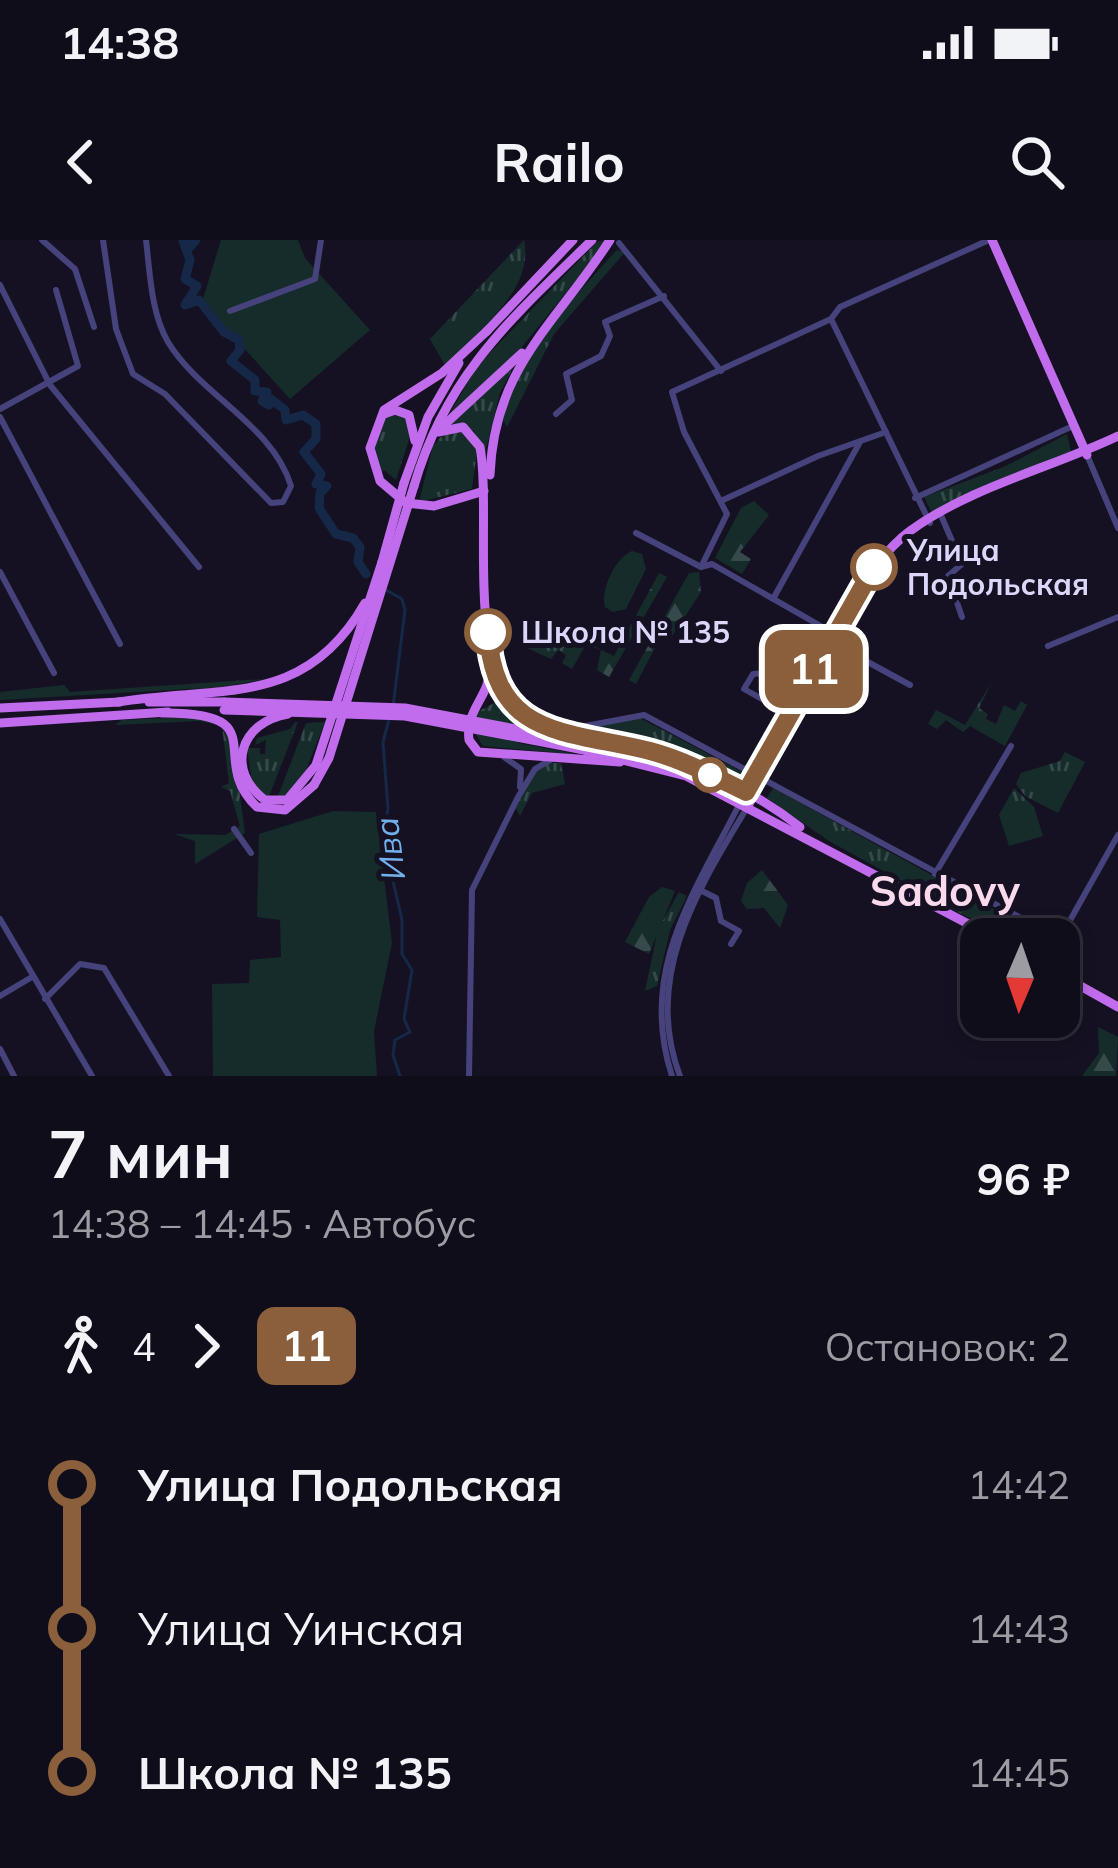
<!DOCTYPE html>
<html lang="ru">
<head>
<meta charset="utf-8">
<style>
	:root { --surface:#100d1a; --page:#1e1b27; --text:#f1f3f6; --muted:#9c9ca2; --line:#302d39 }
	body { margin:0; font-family:Mulish,sans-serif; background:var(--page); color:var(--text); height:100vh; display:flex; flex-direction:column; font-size:45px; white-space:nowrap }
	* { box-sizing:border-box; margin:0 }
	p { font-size:39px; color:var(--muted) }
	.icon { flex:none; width:66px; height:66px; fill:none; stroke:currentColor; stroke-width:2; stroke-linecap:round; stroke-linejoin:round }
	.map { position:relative; height:836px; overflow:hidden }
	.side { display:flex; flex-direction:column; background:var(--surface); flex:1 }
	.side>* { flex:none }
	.badge { padding:0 24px; border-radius:18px; font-size:42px; line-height:78px }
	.needle { width:78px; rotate:182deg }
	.tools { position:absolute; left:960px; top:678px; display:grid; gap:24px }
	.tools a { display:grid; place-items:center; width:120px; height:120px; border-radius:24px; background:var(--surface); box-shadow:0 6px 18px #0003,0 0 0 3px var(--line); font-size:60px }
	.map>.badge { position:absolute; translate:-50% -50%; box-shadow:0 0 0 6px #fff }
	.legs { display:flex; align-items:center; gap:18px; height:132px; padding:0 48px; font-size:39px }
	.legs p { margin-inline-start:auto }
	.headline { display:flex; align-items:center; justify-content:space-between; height:204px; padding:0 48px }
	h1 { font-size:66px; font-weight:700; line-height:90px }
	ul { padding:0 48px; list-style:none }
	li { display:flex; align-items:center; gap:42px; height:144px; font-size:45px }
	li i { display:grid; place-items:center; width:18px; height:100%; margin:0 15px; background:currentColor }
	li i::after { content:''; width:30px; height:30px; margin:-15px; border:9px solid; border-radius:50%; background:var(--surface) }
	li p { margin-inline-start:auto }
	li:first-child i { background:linear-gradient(#0000 50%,currentColor 0) }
	li:last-child i { background:linear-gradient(currentColor 50%,#0000 0) }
	.status { display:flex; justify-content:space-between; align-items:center; height:84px; padding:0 60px; background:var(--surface); direction:ltr }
	.status svg { height:33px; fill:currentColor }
	header { display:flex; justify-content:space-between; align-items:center; height:156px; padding:0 48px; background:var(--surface); font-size:54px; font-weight:700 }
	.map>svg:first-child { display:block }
	.grass { fill:url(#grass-tufts) }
	.forest { fill:url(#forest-firs) }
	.garden { fill:#152c2b }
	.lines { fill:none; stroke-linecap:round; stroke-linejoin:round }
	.stream { stroke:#162847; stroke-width:3 }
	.river { stroke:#162847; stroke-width:9 }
	.minor { stroke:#46427b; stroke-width:6 }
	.major { stroke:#c06cec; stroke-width:9 }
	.major-bridge { stroke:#c06cec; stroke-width:9 }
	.line-1-casing { stroke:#fff; stroke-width:27 }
	.line-1 { stroke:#8b5e3c; stroke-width:18 }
	.stop-1-dot { fill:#fff; stroke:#8b5e3c; stroke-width:6 }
	.labels { text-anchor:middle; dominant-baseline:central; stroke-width:10; stroke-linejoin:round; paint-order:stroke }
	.stop-label { font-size:30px; font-weight:bold; fill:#dcd7fa; stroke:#151122; text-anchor:start }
	.water-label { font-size:33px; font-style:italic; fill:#72b0ed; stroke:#151122 }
	.district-label { font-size:42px; font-weight:bold; fill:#fad9ed; stroke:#151122 }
</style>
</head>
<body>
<div class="status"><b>14:38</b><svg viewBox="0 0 49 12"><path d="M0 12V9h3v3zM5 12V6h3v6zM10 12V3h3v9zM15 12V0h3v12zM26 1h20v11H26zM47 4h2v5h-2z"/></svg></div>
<header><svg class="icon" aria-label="back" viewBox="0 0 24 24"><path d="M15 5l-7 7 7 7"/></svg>Railo<svg class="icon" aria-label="search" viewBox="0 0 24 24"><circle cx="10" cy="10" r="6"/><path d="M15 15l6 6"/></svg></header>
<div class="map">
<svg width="1118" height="836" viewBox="0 0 1118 836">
	<defs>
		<pattern id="grass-tufts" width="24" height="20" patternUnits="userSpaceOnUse" patternTransform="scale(3)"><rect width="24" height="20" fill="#152c2b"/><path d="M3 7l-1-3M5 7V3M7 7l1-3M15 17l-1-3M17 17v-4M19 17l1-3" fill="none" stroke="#364a4b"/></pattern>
		<pattern id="forest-firs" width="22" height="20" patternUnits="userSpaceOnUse" patternTransform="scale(3)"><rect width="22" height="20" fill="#152c2b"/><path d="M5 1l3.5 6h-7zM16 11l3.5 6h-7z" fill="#364a4b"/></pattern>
	</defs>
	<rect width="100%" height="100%" fill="#151122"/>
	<!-- grass -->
	<g class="grass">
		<path d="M524,0C535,52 475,91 446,127L430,99Z"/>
		<polygon points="609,0 521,108 447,178 478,125 597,2"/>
		<path d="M617,10L625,12L554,94L507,187L502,178C526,109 568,63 617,10Z"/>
		<polygon points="516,122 500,153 484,217 474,191 449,183"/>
		<polygon points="394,173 407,177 413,187 396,240 384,230 381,233 373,210 380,181"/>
		<polygon points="463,191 477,211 472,249 419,262 433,206 445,192"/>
		<polygon points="1067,194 1071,212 932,273 924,257 1006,226"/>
		<polygon points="550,392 568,402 573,394 600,409 585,406 572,429 562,423 566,415 558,410 551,419 525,407"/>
		<polygon points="265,439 222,447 0,460 0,452 64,445 70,452"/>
		<polygon points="992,442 979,468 988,474 986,479 996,484 1004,465 1015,471 1021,461 1027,465 1005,506 970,486 963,492 946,480 937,489 928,484 936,470 965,485"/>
		<polygon points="498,461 514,474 518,503 581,515 483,506 474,491 477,472"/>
		<polygon points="189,477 219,483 233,505 245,593 195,624 195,601 174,594 225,595 240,586 230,551 221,547 229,543 222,486 199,481 115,485 122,480"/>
		<polygon points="638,477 742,532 740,537 706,520 588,487"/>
		<polygon points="295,482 298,482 268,559 252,542 247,508 260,508 260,514 265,514 266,500 255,505 257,498 290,489"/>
		<polygon points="325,482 304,535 286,557 277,559 306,483"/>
		<polygon points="1065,512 1085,522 1058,573 1025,556 1016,544 1021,533 1060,521"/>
		<polygon points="550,523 561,523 565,544 532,553 520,576 515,567 536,531"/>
		<polygon points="773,548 1048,699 1007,699 829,601 767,558"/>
		<polygon points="1014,548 1034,567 1043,596 1009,606 999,575"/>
		<polygon points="679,652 687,656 670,690 657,746 645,751 658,689"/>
	</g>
	<!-- forest -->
	<g class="forest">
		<polygon points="754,261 769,275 740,312 751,319 742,334 715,318 741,268"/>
		<polygon points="699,332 701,352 670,399 659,400 636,444 629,440 689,333"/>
		<polygon points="659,333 667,337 609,437 597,430 601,410 614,416"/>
		<polygon points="762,630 788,665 780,688 764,668 747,669 741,661 747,643"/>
		<polygon points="662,647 675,651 649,714 625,702 649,657"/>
		<polygon points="1098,787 1118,797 1116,836 1082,836 1099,813"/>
	</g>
	<!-- garden -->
	<g class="garden">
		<polygon points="221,0 298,0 305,18 370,90 290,159 202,62"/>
		<path d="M632,311L642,314L646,329L626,369L613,372L605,367C600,350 615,318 632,311Z"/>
		<polygon points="333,571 376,572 392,703 374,791 377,836 213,836 212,744 249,743 250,720 281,717 280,680 257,677 259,594"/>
	</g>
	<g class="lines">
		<!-- stream -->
		<g class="stream">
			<polyline points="386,350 402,359 405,370 393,467"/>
			<polyline points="390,476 383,502 388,569 383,598 402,680 402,714 412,730 404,779 410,792 395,800 393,815 400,836"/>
		</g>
		<!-- river -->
		<polyline class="river" points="196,0 190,7 183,1 190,20 185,39 197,46 185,65 199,60 224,92 239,100 240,110 231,121 255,140 255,151 267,152 262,161 269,165 271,159 285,170 286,180 303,175 316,184 316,199 304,212 321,234 316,244 327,246 320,253 319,268 336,294 353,298 360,307 358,322 366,334"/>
		<!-- minor -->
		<g class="minor">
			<polyline points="42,0 75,29 94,87"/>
			<path d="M103,0L116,89L133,134L165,154L271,263L283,262L291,246C273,185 200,155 168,102C151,73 150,33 146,0"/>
			<polyline points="619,3 721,131"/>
			<polyline points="0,45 50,145 199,327"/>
			<polyline points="230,71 315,39 321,0"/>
			<polyline points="831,79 930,283"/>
			<polyline points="0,169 78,126 56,50"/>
			<polyline points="556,174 572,160 566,134 601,116 610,96 605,82 664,56"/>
			<polyline points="0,177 120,404"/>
			<polyline points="1087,215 1118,288"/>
			<polyline points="915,258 1073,186"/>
			<polyline points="723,260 818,216 886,192"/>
			<polyline points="940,273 962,324 948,336 962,377"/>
			<polyline points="636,293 701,327 712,324 826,389 830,397"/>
			<polyline points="701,327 727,274 684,192 672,152 831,79 840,67 989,0"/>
			<polyline points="0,332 54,433"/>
			<polyline points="773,359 860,202"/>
			<polyline points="787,403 765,433 753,434 744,449 789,474"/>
			<polyline points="833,403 910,445"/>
			<polyline points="1048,406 1118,377"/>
			<polyline points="782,470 820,399"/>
			<polyline points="564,490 644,475 1060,699"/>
			<polyline points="504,517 521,529 520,547"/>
			<polyline points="234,589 251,613"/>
			<polyline points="935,634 1011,506"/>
			<polyline points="698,649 716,658 721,681 739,691 731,704"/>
			<polyline points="0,679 92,836"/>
			<polyline points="1059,700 1118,595"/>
			<polyline points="0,756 32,737"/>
			<polyline points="45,759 80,724 104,728 169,836"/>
			<polyline points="0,809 14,836"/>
			<polyline points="469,836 472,650 518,557 535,529 552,519"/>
			<path d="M672,836C638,732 693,655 739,565"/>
			<path d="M680,836C642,737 698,649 748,566"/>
		</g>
		<!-- major -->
		<g class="major">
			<polyline points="992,0 1087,215"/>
			<polyline points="486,92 573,0"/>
			<polyline points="384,174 395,170 409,175 415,201"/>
			<polyline points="442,187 522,113"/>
			<path d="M438,192L463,187L480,207C492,274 464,437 525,477C551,494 585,498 614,506"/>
			<path d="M490,235C494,127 556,84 610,0"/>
			<polyline points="404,243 428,177 459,123"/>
			<path d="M414,246C446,135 512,78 592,0"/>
			<polyline points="484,251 434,266 406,263 380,241 370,208 384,170 442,133 488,90"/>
			<path d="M490,430C489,457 465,470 469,500L478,512L620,522"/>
			<path d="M118,462C220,445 305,469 365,363"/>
			<polyline points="149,462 224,462"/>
			<polyline points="0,468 120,462"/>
			<path d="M162,473C277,472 206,519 257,567L285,570L314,545"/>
			<path d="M288,474C240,482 225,530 265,560H287L316,525L382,322"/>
			<polyline points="0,483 168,472"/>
			<path d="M608,505C678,514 744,544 800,587"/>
			<polyline points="579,509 686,536 997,699"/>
			<path d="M741,562C777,493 851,334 910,291C970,247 1051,228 1118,196"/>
			<polyline points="748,566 791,481"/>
			<polyline points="1059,734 1118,767"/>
		</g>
		<!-- major-bridge -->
		<g class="major-bridge">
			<polyline points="382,322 404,243"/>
			<polyline points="224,462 405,468 579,501"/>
			<polyline points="224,470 405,476 579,509"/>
			<polyline points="314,545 329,518 414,246"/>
		</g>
	</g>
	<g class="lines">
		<!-- line-1 casing -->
		<g class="line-1-casing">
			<path id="line-1" d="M488,392C494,499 567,490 650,511C684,520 715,537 746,552L874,327"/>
		</g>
		<!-- line-1 -->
		<use href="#line-1" class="line-1"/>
	</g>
	<!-- markers -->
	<g class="stop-1-dot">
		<circle cx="874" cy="327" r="21"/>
		<circle cx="488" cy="392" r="21"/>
		<circle cx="710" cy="535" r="15"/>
	</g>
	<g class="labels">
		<!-- stop labels -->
		<g class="stop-label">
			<text x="907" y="310">Улица<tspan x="907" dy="34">Подольская</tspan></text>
			<text x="521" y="392">Школа № 135</text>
		</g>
		<!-- water labels -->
		<g class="water-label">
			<text transform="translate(389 609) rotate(-97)">Ива</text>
		</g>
		<!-- district labels -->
		<g class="district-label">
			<text x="945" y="650">Sadovy</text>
		</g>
	</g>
</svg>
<div class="tools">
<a><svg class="needle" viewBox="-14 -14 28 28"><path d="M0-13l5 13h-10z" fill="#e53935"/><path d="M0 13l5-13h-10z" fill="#9c9ca2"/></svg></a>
</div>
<b class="badge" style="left:814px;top:429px;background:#8b5e3c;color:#fff">11</b>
</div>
<section class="side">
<div class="headline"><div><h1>7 мин</h1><p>14:38 – 14:45 · Автобус</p></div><b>96 ₽</b></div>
<div class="legs"><svg class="icon" aria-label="walk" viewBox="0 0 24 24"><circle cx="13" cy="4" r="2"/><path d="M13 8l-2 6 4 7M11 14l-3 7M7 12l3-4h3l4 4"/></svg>4<svg class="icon" aria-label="forward" viewBox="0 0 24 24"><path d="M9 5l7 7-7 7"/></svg><b class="badge" style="background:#8b5e3c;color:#fff">11</b><p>Остановок: 2</p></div>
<ul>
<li><i style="color:#8b5e3c"></i><b>Улица Подольская</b><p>14:42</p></li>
<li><i style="color:#8b5e3c"></i><span>Улица Уинская</span><p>14:43</p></li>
<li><i style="color:#8b5e3c"></i><b>Школа № 135</b><p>14:45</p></li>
</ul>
</section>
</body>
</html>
